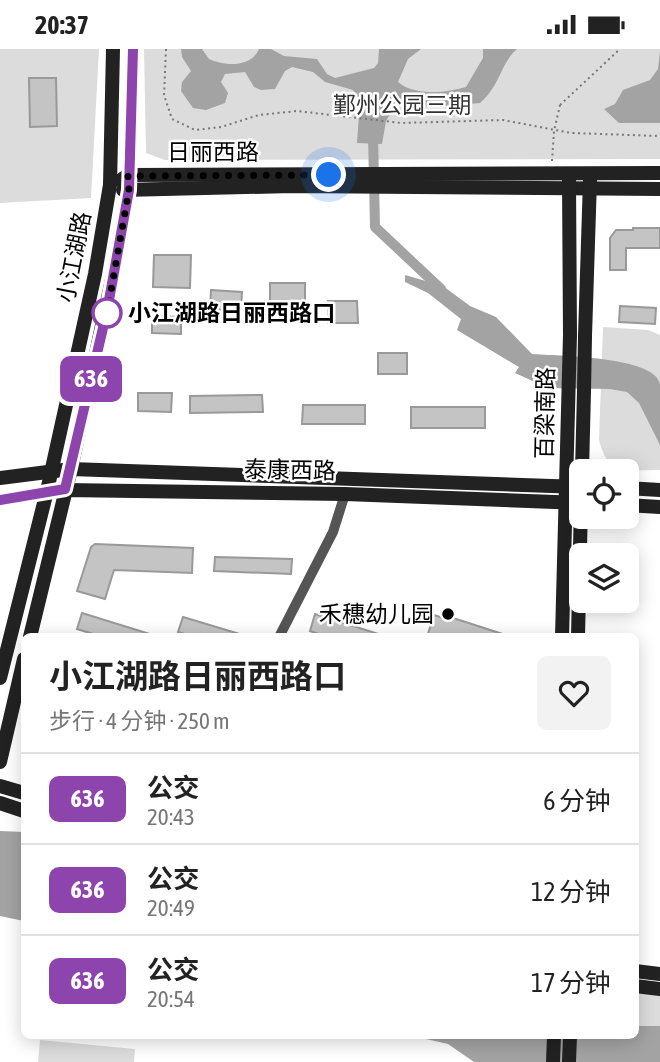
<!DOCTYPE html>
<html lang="zh">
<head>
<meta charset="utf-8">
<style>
	:root { --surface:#fff; --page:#f2f2f2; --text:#222; --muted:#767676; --line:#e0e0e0 }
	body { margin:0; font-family:"Asap Condensed","Noto Sans SC",sans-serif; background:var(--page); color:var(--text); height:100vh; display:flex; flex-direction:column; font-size:26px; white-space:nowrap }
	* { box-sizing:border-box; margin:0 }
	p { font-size:23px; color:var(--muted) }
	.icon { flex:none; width:38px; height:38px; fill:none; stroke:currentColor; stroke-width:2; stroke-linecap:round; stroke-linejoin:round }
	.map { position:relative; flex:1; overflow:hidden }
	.side { position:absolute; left:21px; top:584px; width:618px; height:406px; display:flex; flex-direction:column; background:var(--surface); border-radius:10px; box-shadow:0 4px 18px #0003 }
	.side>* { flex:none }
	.badge { padding:0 14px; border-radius:10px; font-size:24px; line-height:46px }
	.controls { position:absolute; left:569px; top:410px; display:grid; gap:14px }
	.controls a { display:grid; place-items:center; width:70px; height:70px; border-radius:10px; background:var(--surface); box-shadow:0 4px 18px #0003; font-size:35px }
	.you { position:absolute; width:35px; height:35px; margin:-18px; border:5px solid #fff; border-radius:50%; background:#1a73e8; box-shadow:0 0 0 10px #1a73e833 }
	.map>.badge { position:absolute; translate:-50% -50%; box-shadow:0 0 0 4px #fff }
	.round { display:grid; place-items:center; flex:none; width:74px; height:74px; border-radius:10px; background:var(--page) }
	.summary { display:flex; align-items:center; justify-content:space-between; height:119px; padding:0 28px }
	h1 { font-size:33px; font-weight:700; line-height:52px }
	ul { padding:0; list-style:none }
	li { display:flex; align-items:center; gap:21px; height:91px; padding:0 28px; border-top:2px solid var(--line) }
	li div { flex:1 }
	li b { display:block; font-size:26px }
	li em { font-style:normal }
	li .badge { min-width:77px; font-weight:700; text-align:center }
	.status { display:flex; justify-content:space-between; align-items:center; height:49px; padding:0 35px; background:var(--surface); direction:ltr }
	.status svg { height:19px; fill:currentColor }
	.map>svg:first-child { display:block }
	.green { fill:#dcdcdc }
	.water { fill:#a3a3a3 }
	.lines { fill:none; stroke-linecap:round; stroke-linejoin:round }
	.canal { stroke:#a3a3a3; stroke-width:10 }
	.building { fill:#c4c4c4; stroke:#999; stroke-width:2 }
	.path { stroke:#777; stroke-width:2; stroke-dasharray:2 3.5; stroke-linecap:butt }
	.street { stroke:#555; stroke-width:10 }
	.secondary { stroke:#222; stroke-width:14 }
	.path-bridge { stroke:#777; stroke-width:2; stroke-dasharray:2 3.5; stroke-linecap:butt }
	.secondary-bridge { stroke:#222; stroke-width:14 }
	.line-casing { stroke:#fff; stroke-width:16 }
	.line { stroke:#8e44ad; stroke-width:10 }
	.walk { stroke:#000; stroke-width:7; stroke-dasharray:0 12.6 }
	.stop-dot { fill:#fff; stroke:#8e44ad; stroke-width:3.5 }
	.poi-dot { fill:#000; stroke:#fff; stroke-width:2.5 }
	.labels { text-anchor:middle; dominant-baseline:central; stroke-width:5; stroke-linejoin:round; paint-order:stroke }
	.park-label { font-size:23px; fill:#333; stroke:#fff }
	.street-label { font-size:23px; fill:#000; stroke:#fff }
	.stop-label { font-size:23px; font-weight:bold; fill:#000; stroke:#fff; text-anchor:start }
	.poi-label { font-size:23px; fill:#000; stroke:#fff; text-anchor:end }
</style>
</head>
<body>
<div class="status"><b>20:37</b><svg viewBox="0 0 49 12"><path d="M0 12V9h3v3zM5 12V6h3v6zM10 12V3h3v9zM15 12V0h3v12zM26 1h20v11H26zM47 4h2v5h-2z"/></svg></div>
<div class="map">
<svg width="660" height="1013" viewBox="0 0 660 1013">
	<rect width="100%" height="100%" fill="#fff"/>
	<!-- green -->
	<g class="green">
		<polygon points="0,0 99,0 91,149 0,154"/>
		<polygon points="144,0 660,0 660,110 165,111 146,104"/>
		<path d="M603,278L648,281L660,286V421C629,421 607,427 599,391Z"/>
		<polygon points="635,943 660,946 660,1013 587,1013 635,987"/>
		<polygon points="40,991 135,1000 134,1013 38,1013"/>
	</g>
	<!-- water -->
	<g class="water">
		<path d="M181,0H202L209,10C224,17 251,19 259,0H271L284,7L317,10L327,25L335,29L374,19L378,14L379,0H421L408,10L398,33C414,47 446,44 466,38L483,9V0H517C500,15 500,37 480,54L432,58L400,55L394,58L386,72L382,95L357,94L360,51L353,41L325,33L313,23L292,18L285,22L275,40L261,41L254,38L245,23L225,25L221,33L228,44L225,54L206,61L193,59L181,42L182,33L191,22L182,8Z"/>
		<polygon points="660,2 660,74 619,74 604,60 615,55 623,41 650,31 658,20"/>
		<path d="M405,226L443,237L470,257L496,268L532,305C556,307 655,307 660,335C660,354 660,377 660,396L639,354L627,343L610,340L548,339L515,324L519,318L457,281L461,270L428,244L405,233Z"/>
		<polygon points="0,782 24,783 24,872 0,867"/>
		<polygon points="635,977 660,977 660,1013 474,1013 448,995 413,987 635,987"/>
	</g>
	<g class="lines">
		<!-- canal -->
		<polyline class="canal" points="373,85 375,178 441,240"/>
	</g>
	<!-- building -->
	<g class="building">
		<polygon points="29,29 56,29 57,77 30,78"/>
		<polygon points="633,179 660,179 660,199 626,199 626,221 610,221 610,189 616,181 633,181"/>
		<polygon points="154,206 191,206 190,239 153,238"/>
		<rect x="270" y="234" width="35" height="22"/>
		<polygon points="211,241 242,243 241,262 210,260"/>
		<polygon points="328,252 357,252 358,274 328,274"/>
		<polygon points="620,257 656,259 655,275 619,273"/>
		<polygon points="152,267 181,268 181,285 152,284"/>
		<rect x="378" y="304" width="29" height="21"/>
		<polygon points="138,344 172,344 171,363 138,362"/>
		<polygon points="262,346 263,363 190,364 190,347"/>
		<polygon points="303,356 365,356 365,375 302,375"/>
		<rect x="411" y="358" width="74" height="21"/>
		<polygon points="95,495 193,499 192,524 114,521 105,550 77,542 91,498"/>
		<polygon points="215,508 292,510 291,525 214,522"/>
		<polygon points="82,564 153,586 153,588 103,588 77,580"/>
		<polygon points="315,565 382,586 381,588 327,588 310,582"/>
		<polygon points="434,566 446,570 447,567 512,588 427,588"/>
		<polygon points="183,568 243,586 243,588 195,588 178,583"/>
	</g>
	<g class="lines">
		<!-- path -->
		<g class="path">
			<polyline points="166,0 164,46 172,70 195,81 221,78 259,66 297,62 401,74 503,71 571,84 660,87"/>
			<polyline points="552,112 554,82 560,56"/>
		</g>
		<!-- street -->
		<polyline class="street" points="279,588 333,483 345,445"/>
		<!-- secondary -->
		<g class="secondary">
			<polyline points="121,131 128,126 660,124"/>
			<polyline points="123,141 292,137 660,140"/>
			<polyline points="585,287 590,131"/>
			<polyline points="582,422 584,342"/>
			<polyline points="0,429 71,420 581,438"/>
			<polyline points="626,439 660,441"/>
			<polyline points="0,451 65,441 345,445 581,454"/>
			<polyline points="626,456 660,458"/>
			<polyline points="30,588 71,420 119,198 129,141 133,0"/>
			<polyline points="562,588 570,286 569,131"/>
			<polyline points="578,588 581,455"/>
			<polyline points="0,629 47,442 95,225 110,136 113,0"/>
			<polyline points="0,713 24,610"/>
			<polyline points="0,737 24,744"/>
			<polyline points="0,754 24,762"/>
			<polyline points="635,922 660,925"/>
			<polyline points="635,937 660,940"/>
			<polyline points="553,1013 554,987"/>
			<polyline points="569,1013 570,987"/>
		</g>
		<!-- path-bridge -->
		<polyline class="path-bridge" points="560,56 620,0"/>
		<!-- secondary-bridge -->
		<polyline class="secondary-bridge" points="584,342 585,287"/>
	</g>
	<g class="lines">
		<!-- line casing -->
		<g class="line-casing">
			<polyline id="line" points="0,451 65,440 107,262 129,141 133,0"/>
		</g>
		<!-- line -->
		<use href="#line" class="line"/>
		<!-- walk -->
		<polyline class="walk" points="107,264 129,141 128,127 329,126"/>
	</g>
	<!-- markers -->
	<circle class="stop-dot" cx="107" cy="264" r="14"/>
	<circle class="poi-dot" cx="448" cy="565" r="7"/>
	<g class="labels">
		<!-- park labels -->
		<g class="park-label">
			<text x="402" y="56">鄞州公园三期</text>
		</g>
		<!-- street labels -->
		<g class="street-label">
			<text x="213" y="103">日丽西路</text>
			<text transform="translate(74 208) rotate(-79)">小江湖路</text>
			<text transform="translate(545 364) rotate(-89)">百梁南路</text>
			<text transform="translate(290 421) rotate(1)">泰康西路</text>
		</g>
		<!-- stop labels -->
		<g class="stop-label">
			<text x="128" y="264">小江湖路日丽西路口</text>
		</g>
		<!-- poi labels -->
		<g class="poi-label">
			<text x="434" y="565">禾穗幼儿园</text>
		</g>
	</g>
</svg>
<div class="controls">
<a><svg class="icon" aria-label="locate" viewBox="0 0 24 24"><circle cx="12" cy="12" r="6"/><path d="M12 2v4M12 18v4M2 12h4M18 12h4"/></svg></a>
<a><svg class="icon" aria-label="layers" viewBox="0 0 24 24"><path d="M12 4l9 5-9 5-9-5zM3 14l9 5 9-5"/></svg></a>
</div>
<div class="you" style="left:329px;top:126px"></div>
<b class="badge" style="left:91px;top:330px;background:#8e44ad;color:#fff">636</b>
<section class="side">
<div class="summary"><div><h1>小江湖路日丽西路口</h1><p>步行 · 4 分钟 · 250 m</p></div><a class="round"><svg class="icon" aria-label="heart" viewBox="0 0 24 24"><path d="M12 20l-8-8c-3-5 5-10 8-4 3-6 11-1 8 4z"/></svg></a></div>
<ul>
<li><span class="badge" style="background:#8e44ad;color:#fff">636</span><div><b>公交</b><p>20:43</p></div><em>6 分钟</em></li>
<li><span class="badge" style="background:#8e44ad;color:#fff">636</span><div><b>公交</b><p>20:49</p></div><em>12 分钟</em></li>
<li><span class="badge" style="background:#8e44ad;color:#fff">636</span><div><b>公交</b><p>20:54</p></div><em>17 分钟</em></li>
</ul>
</section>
</div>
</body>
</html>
